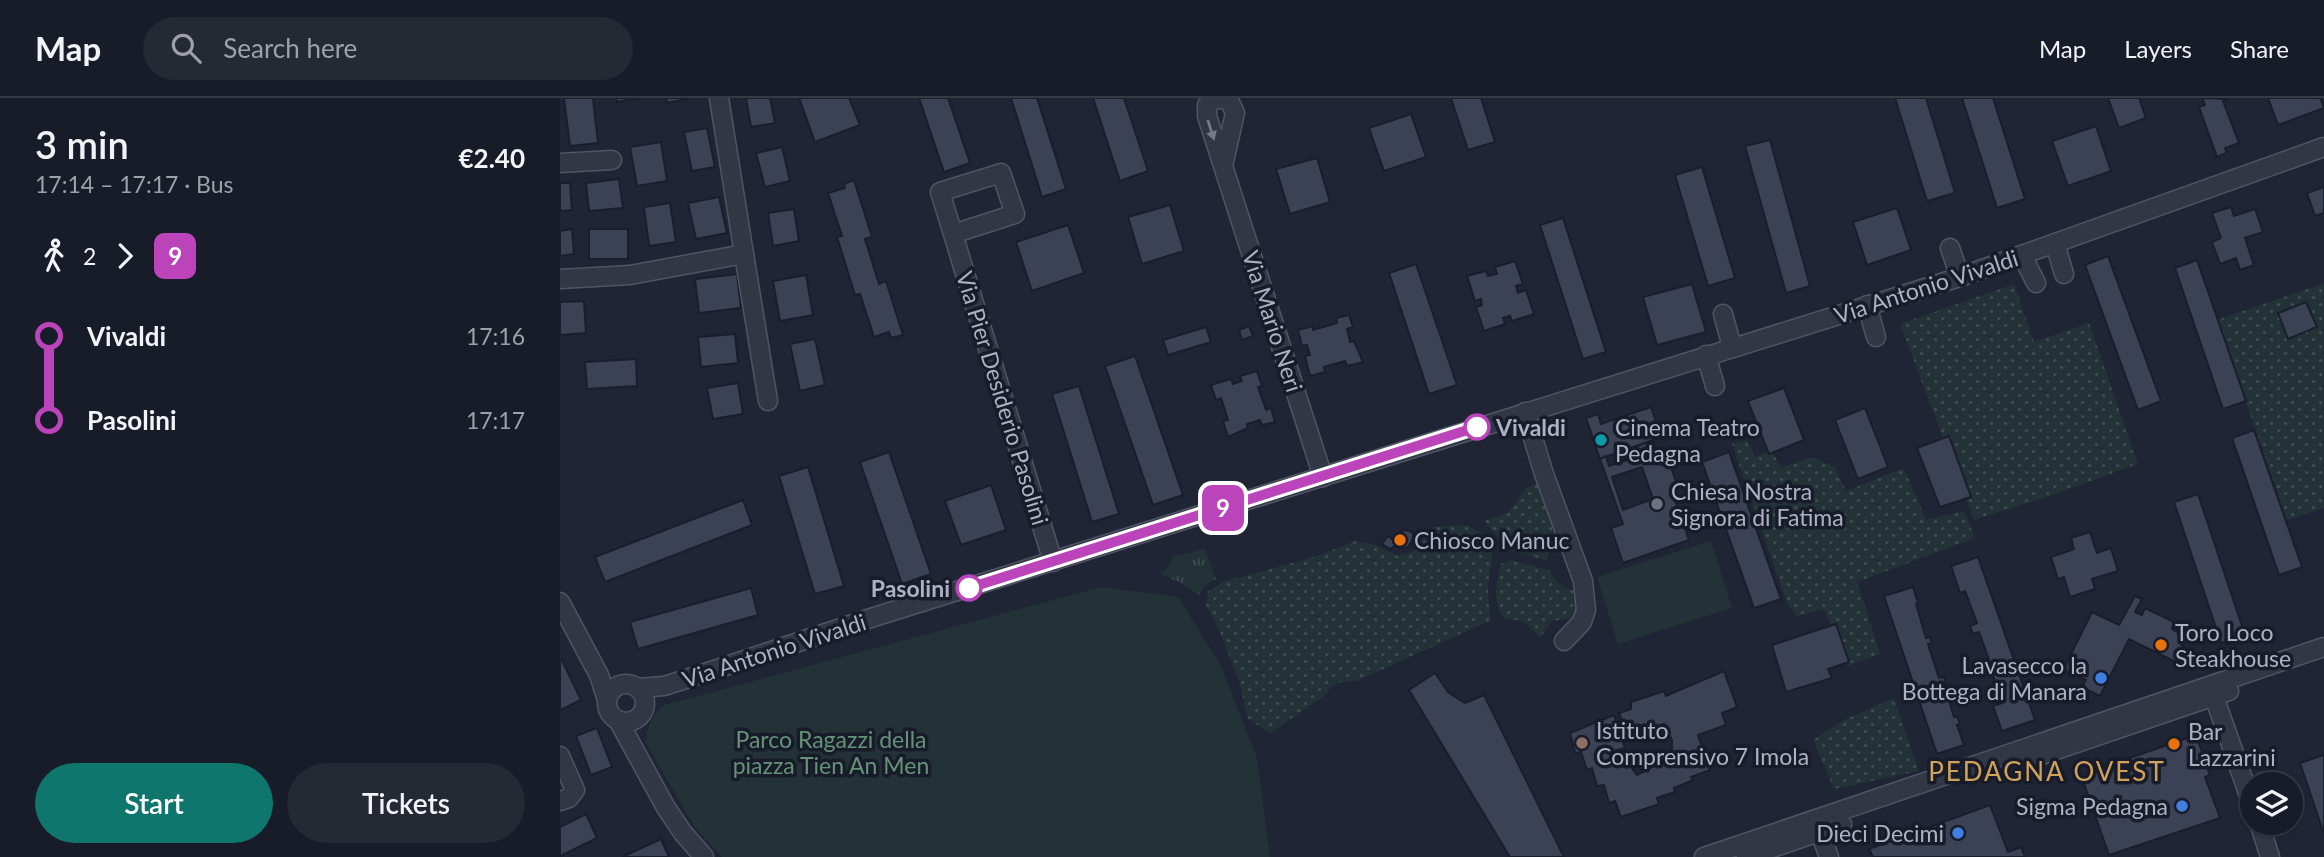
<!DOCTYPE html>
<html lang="en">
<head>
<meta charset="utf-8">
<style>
	:root { --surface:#171c28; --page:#242934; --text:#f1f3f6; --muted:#9ea1a8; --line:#363a45; --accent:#0f766e }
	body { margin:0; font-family:Lato,sans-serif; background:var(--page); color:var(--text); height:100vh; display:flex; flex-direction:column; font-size:26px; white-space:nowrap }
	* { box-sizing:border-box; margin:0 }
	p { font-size:23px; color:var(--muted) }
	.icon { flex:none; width:38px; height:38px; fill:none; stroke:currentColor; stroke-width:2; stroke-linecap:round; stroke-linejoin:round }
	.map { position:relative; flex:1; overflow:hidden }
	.sheet { display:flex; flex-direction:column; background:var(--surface); width:560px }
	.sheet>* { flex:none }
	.badge { padding:0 14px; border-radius:10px; font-size:24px; line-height:46px }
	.fabs { position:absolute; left:1680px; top:674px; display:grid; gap:14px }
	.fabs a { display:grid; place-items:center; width:63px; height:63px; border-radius:50%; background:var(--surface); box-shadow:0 2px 5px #0004,0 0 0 2px var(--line); font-size:35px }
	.map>.badge { position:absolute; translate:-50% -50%; box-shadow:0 0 0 4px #fff }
	.legs { display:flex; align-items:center; gap:10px; height:77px; padding:0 35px; font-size:23px }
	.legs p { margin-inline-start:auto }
	.summary { display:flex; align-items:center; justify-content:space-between; height:119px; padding:0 35px }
	h1 { font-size:38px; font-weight:600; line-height:52px }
	.cta { display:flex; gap:14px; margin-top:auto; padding:14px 35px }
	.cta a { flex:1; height:80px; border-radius:42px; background:var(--accent); color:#fff; font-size:28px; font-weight:600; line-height:80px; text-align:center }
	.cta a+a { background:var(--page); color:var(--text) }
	ul { padding:0 35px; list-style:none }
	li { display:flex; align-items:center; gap:24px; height:84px; font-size:26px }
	li i { display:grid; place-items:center; width:10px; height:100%; margin:0 9px; background:currentColor }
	li i::after { content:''; width:18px; height:18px; margin:-9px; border:5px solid; border-radius:50%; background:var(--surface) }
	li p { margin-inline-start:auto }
	li:first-child i { background:linear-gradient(#0000 50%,currentColor 0) }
	li:last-child i { background:linear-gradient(currentColor 50%,#0000 0) }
	header { display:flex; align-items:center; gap:42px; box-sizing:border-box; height:98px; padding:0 35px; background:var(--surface); border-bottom:2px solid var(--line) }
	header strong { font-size:33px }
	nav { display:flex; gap:38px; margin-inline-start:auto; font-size:24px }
	.search { width:490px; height:63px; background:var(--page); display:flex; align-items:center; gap:18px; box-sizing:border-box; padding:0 24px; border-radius:38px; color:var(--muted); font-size:26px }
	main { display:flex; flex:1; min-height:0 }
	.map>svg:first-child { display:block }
	.grass { fill:url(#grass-tufts) }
	.park { fill:url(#park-dots) }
	.pitch { fill:#223237 }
	.building { fill:#3b4256; stroke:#1a1e2c; stroke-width:2; fill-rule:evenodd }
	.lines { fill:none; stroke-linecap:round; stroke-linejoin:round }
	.minor-casing { stroke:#505464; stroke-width:21 }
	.minor { stroke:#323745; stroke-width:18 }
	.oneway { fill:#757a8a }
	.line-1-casing { stroke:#fff; stroke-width:16 }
	.line-1 { stroke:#b4b; stroke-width:10 }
	.stop-1-dot { fill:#fff; stroke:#b4b; stroke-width:3.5 }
	.culture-dot { fill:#0f9aa8; stroke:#181c2a; stroke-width:2.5 }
	.worship-dot { fill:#6b7280; stroke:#181c2a; stroke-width:2.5 }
	.food-dot { fill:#e8710a; stroke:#181c2a; stroke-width:2.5 }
	.shop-dot { fill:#3f7fe0; stroke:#181c2a; stroke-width:2.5 }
	.education-dot { fill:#8d6e63; stroke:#181c2a; stroke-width:2.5 }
	.labels { text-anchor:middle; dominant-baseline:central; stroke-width:7; stroke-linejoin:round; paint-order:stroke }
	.street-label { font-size:23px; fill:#acb1c3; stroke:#181c2a }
	.stop-label { font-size:23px; font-weight:bold; fill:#acb1c3; stroke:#181c2a; text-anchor:start }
	.poi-label { font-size:23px; fill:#acb1c3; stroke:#181c2a; text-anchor:start }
	.park-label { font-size:23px; fill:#659277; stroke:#181c2a }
	.quarter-label { font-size:26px; letter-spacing:2px; fill:#d0a25a; stroke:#181c2a }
</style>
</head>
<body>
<header>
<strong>Map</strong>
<div class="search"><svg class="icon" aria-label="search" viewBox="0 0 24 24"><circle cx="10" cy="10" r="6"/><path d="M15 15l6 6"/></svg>Search here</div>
<nav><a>Map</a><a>Layers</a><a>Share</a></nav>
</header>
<main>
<section class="sheet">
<div class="summary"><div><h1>3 min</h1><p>17:14 – 17:17 · Bus</p></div><b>€2.40</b></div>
<div class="legs"><svg class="icon" aria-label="walk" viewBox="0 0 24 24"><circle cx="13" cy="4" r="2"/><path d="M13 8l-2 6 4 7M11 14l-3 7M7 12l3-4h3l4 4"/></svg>2<svg class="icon" aria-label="forward" viewBox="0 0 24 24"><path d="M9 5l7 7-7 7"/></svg><b class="badge" style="background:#b4b;color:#fff">9</b></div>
<ul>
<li><i style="color:#b4b"></i><b>Vivaldi</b><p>17:16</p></li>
<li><i style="color:#b4b"></i><b>Pasolini</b><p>17:17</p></li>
</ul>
<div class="cta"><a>Start</a><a>Tickets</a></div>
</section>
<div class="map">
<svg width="1764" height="759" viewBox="0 0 1764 759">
	<defs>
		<pattern id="grass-tufts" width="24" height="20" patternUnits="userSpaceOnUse" patternTransform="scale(1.75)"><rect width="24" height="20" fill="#223237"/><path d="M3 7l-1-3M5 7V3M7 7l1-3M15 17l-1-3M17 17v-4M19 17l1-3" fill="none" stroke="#3f4d52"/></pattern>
		<pattern id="park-dots" width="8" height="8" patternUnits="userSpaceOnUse" patternTransform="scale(1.75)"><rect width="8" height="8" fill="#223237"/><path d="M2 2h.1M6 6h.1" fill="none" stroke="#3f4d52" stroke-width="1.8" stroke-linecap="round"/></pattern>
	</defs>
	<rect width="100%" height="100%" fill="#1f2535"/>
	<!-- grass -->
	<polygon class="grass" points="645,451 656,481 643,489 639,497 619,484 601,476 610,467 612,459"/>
	<!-- park -->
	<g class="park">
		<polygon points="1764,185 1764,410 1727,422 1657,222"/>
		<polygon points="1454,186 1474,244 1529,225 1578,366 1487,399 1414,422 1340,226"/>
		<polygon points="1187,342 1195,359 1212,353 1221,370 1251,359 1275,369 1286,393 1344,370 1366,422 1404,413 1415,440 1297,484 1320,556 1288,568 1264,511 1237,518 1227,505 1172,346"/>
		<polygon points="977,385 996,441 990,447 987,463 950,452 924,423 949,414 965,391"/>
		<path d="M906,427C943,444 931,455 928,488C928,499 929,510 931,522L797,583L781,584L772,588L763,599L710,635L688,621L679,583L656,524L646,508L648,493L663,484L757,458L795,443L816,447L838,458L852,454L872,429Z"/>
		<path d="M951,462L989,472C995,483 1000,489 1013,492L1017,507L1013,520L992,523L980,540L963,523L945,521C932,506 936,483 941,466Z"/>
		<polygon points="1334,600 1359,673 1274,691 1253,642 1284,622"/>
	</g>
	<!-- pitch -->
	<g class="pitch">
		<polygon points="1151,443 1172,510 1058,546 1037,479"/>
		<path d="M541,489L618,499L661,568L697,660L710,759H162L135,730L85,643C88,628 92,615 105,607Z"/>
	</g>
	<!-- building -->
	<g class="building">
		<polygon points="4,0 33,0 38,45 10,48"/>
		<polygon points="56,0 78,0 57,4"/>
		<polygon points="106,0 131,0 107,5"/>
		<polygon points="186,0 210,0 215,25 191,29"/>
		<polygon points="239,0 289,0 300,27 255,44"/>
		<polygon points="359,0 388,0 410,65 384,74"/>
		<polygon points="451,0 477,0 506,91 482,99"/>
		<polygon points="533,0 564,0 588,73 560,83"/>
		<polygon points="891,0 921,0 935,44 908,52"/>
		<polygon points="1335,0 1366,0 1395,95 1367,103"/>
		<polygon points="1402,0 1433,0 1465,101 1437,110"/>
		<polygon points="1548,0 1579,0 1586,20 1559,30"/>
		<polygon points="1642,0 1668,1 1663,3 1679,45 1665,50 1667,55 1657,59 1639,9 1645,7"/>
		<polygon points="1708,0 1760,0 1764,10 1718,27"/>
		<polygon points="851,16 866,59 824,73 809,30"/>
		<polygon points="1536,28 1551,73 1508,88 1492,43"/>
		<polygon points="147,30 155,69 132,73 124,34"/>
		<polygon points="1210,42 1250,188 1226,195 1185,48"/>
		<polygon points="101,44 107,83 77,88 70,49"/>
		<polygon points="222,49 230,83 205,89 196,55"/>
		<polygon points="757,60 770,104 730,116 716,71"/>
		<polygon points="1142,69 1175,180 1148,188 1115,77"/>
		<polygon points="59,81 63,110 29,113 26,85"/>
		<polygon points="294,82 312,139 305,141 319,186 326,183 343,237 331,240 329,234 314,239 300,196 295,197 277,139 282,138 268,95 285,90 284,86"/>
		<polygon points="0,85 10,85 12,112 0,113"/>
		<polygon points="1764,89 1764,115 1755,118 1747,95"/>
		<polygon points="159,99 167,135 136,141 128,105"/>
		<polygon points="110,105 116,144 89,148 84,109"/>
		<polygon points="610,107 624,153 582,166 568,119"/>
		<polygon points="1671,109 1674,118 1695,111 1703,134 1685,140 1694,167 1680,172 1676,160 1660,166 1652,144 1661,140 1652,115"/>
		<polygon points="1337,110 1351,152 1307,167 1293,124"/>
		<polygon points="234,111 239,143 213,148 208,115"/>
		<polygon points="1003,120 1046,254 1023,261 980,127"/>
		<polygon points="508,127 524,175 472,193 456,144"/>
		<polygon points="12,131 14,156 0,158 0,133"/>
		<rect x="29" y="131" width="39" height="30"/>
		<polygon points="1548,158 1601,303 1578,312 1525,167"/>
		<polygon points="1637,162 1686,303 1663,311 1615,170"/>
		<polygon points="955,163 963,186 956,188 958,195 966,192 974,216 952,223 950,218 943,220 945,226 924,233 916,209 922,207 921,201 915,203 907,178 926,173 928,178 937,176 935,169"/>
		<polygon points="856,166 897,287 869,296 829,175"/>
		<polygon points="177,176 181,210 139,215 135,181"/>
		<polygon points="246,177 253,217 220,223 213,183"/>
		<polygon points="1132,186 1146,234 1097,247 1083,199"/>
		<polygon points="24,203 26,235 0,237 0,204"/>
		<polygon points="1746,204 1757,229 1728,241 1718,215"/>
		<polygon points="789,217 793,229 787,231 790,244 794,243 803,264 787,268 785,263 764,269 765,274 750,278 745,258 750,257 747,247 742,248 738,232 753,228 753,232 777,225 776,220"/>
		<polygon points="689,228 693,238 682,242 679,232"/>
		<polygon points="646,229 651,244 608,257 603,242"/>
		<polygon points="175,236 178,265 141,269 138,239"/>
		<polygon points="255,241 265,287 240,293 230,246"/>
		<polygon points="575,258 623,397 593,407 545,268"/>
		<polygon points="76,261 77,288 27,291 25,264"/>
		<polygon points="697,273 702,288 698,289 706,312 711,310 715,324 702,327 700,322 687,326 688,330 668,339 663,323 668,322 661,300 656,302 651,287 671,281 673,286 682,283 680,278"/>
		<polygon points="178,285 183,316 153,321 147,290"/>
		<polygon points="519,288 559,416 532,424 492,296"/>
		<polygon points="1224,290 1244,342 1209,356 1188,303"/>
		<polygon points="1091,309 1098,330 1090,332 1093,342 1040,361 1026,320 1038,316 1041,326"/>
		<polygon points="1305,310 1328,369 1298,381 1275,322"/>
		<polygon points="1694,332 1742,469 1719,477 1672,340"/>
		<polygon points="1389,338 1411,399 1380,409 1357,350"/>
		<path d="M1093,342L1101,367L1109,364L1118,389L1111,391L1129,442L1063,465L1051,430L1063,426L1040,361L1046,358L1049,368L1070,361L1067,352ZM1082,369L1093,401L1063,412L1052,379Z"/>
		<polygon points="329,354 371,476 342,486 300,364"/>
		<polygon points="1169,354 1221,501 1194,510 1142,364"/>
		<polygon points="248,369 284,488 255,496 219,378"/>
		<polygon points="431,387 446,432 401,447 385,403"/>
		<polygon points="1638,396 1685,537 1661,545 1614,404"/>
		<polygon points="183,402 192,427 45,484 35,459"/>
		<polygon points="846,432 852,434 854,440 848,449 842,451 835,448 835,441 841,433"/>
		<polygon points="1530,434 1537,455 1551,450 1558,473 1532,481 1535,491 1510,499 1504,479 1498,481 1491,459 1514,451 1511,440"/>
		<polygon points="828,438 834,443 835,448 830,451 822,446"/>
		<polygon points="1418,459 1475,622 1442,633 1433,608 1442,605 1431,572 1426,574 1423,565 1429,562 1419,534 1413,536 1410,528 1417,525 1405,493 1400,495 1391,468"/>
		<polygon points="1353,489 1358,505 1356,506 1366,540 1370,539 1372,545 1368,546 1379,580 1384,579 1386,586 1384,586 1394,619 1397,618 1400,626 1397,627 1404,647 1377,656 1324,498"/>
		<polygon points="191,490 198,517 78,551 70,524"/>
		<polygon points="1575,498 1582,501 1575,514 1582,517 1585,510 1614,524 1612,531 1622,537 1619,544 1632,557 1626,569 1569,541 1540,598 1522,589 1526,582 1503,572 1532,514 1559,527"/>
		<polygon points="1276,526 1289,564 1268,571 1272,580 1226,594 1212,547"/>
		<polygon points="2,562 21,602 0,612 0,563"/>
		<polygon points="1164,573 1177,609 1162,615 1166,627 1138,637 1150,672 1131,679 1133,682 1114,690 1115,694 1097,700 1099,706 1061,719 1055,703 1049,705 1044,687 1037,688 1032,670 1027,672 1021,654 1015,655 1010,635 1054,617 1065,650 1054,653 1057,661 1063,658 1077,677 1112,659 1112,642 1104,626 1068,637 1059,615 1071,611 1071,604 1104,593 1106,598"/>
		<polygon points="875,575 888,594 905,605 924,597 1004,759 950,759 849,592"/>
		<polygon points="37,630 52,669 31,677 16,638"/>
		<polygon points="1636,637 1650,677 1645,679 1660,720 1549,757 1521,677"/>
		<polygon points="1764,657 1764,736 1740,665"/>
		<polygon points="1430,707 1448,754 1461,749 1465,759 1313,759 1309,751"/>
		<polygon points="26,716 37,740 0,758 0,729"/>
		<polygon points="101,741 109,759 62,759"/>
	</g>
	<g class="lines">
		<!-- minor casing -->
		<g class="minor-casing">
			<g id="minor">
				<polyline points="0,65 52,62"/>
				<polyline points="663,68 675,15 670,4 663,1 654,1 647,7 647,18 763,379"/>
				<polyline points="393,136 455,116 441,75 380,94 393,136 493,464"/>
				<polyline points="1495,145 1504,176"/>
				<polyline points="1390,150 1400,179"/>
				<polyline points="184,156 208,303"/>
				<polyline points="1462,157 1476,185"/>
				<polyline points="0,181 70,177 184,156 159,0"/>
				<polyline points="1307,207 1316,239"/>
				<polyline points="1163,216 1172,249"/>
				<polyline points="1146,257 1155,288"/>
				<polyline points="965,314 984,376 1023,483 1026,512 1022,524 1004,543"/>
				<polyline points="0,504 39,577 47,602"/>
				<circle cx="66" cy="605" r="19"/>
				<polyline points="78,590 104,588 139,577 314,519 1400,179 1764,49"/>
				<polyline points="1651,590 1692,706"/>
				<polyline points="58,622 105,708 123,735 144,759"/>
				<polyline points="0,658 15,692 9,700 0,703"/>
				<polyline points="1464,663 1669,593"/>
				<polyline points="1699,724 1710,759"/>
				<polyline points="1257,726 1269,759"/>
				<polyline points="1144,759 1764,549"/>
				<polyline points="1186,759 1282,726"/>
			</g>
		</g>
		<!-- minor -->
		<use href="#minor" class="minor"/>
	</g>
	<!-- one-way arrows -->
	<defs><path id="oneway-solid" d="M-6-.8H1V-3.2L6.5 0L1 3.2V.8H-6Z" transform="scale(1.75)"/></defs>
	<use class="oneway" href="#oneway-solid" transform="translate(651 32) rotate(72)"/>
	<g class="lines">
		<!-- line-1 casing -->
		<g class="line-1-casing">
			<polyline id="line-1" points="409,490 917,329"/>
		</g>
		<!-- line-1 -->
		<use href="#line-1" class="line-1"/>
	</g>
	<!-- markers -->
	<g class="stop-1-dot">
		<circle cx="917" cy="329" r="12"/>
		<circle cx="409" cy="490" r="12"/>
	</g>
	<circle class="culture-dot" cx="1041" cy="342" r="7"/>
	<circle class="worship-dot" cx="1097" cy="406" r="7"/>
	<g class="food-dot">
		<circle cx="840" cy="442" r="7"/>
		<circle cx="1601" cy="547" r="7"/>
		<circle cx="1614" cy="646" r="7"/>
	</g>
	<g class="shop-dot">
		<circle cx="1541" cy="580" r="7"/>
		<circle cx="1622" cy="708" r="7"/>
		<circle cx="1398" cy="735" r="7"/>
	</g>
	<circle class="education-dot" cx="1022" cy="645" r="7"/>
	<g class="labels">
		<!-- street labels -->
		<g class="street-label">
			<text transform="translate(1366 188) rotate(-18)">Via Antonio Vivaldi</text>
			<text transform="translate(713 223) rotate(72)">Via Mario Neri</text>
			<text transform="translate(443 300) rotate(73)">Via Pier Desiderio Pasolini</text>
			<text transform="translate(214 552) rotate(-18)">Via Antonio Vivaldi</text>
		</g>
		<!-- stop labels -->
		<g class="stop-label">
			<text x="936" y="329">Vivaldi</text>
			<text x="390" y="490" text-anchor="end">Pasolini</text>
		</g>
		<!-- poi labels -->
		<g class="poi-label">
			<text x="1055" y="329">Cinema Teatro<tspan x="1055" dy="26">Pedagna</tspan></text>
			<text x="1111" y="393">Chiesa Nostra<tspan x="1111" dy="26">Signora di Fatima</tspan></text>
			<text x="854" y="442">Chiosco Manuc</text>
			<text x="1615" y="534">Toro Loco<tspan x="1615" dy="26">Steakhouse</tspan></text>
			<text x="1527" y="567" text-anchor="end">Lavasecco la<tspan x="1527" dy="26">Bottega di Manara</tspan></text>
			<text x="1036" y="632">Istituto<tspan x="1036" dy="26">Comprensivo 7 Imola</tspan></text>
			<text x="1628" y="633">Bar<tspan x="1628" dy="26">Lazzarini</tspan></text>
			<text x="1608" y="708" text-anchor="end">Sigma Pedagna</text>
			<text x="1384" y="735" text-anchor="end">Dieci Decimi</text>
		</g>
		<!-- park labels -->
		<g class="park-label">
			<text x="271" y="641">Parco Ragazzi della<tspan x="271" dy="26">piazza Tien An Men</tspan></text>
		</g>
		<!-- quarter labels -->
		<g class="quarter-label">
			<text x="1487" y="673">PEDAGNA OVEST</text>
		</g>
	</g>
</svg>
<div class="fabs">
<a><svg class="icon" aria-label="layers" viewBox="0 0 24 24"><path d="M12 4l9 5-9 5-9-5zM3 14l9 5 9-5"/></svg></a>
</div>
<b class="badge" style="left:663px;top:410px;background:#b4b;color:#fff">9</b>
</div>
</main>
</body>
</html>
